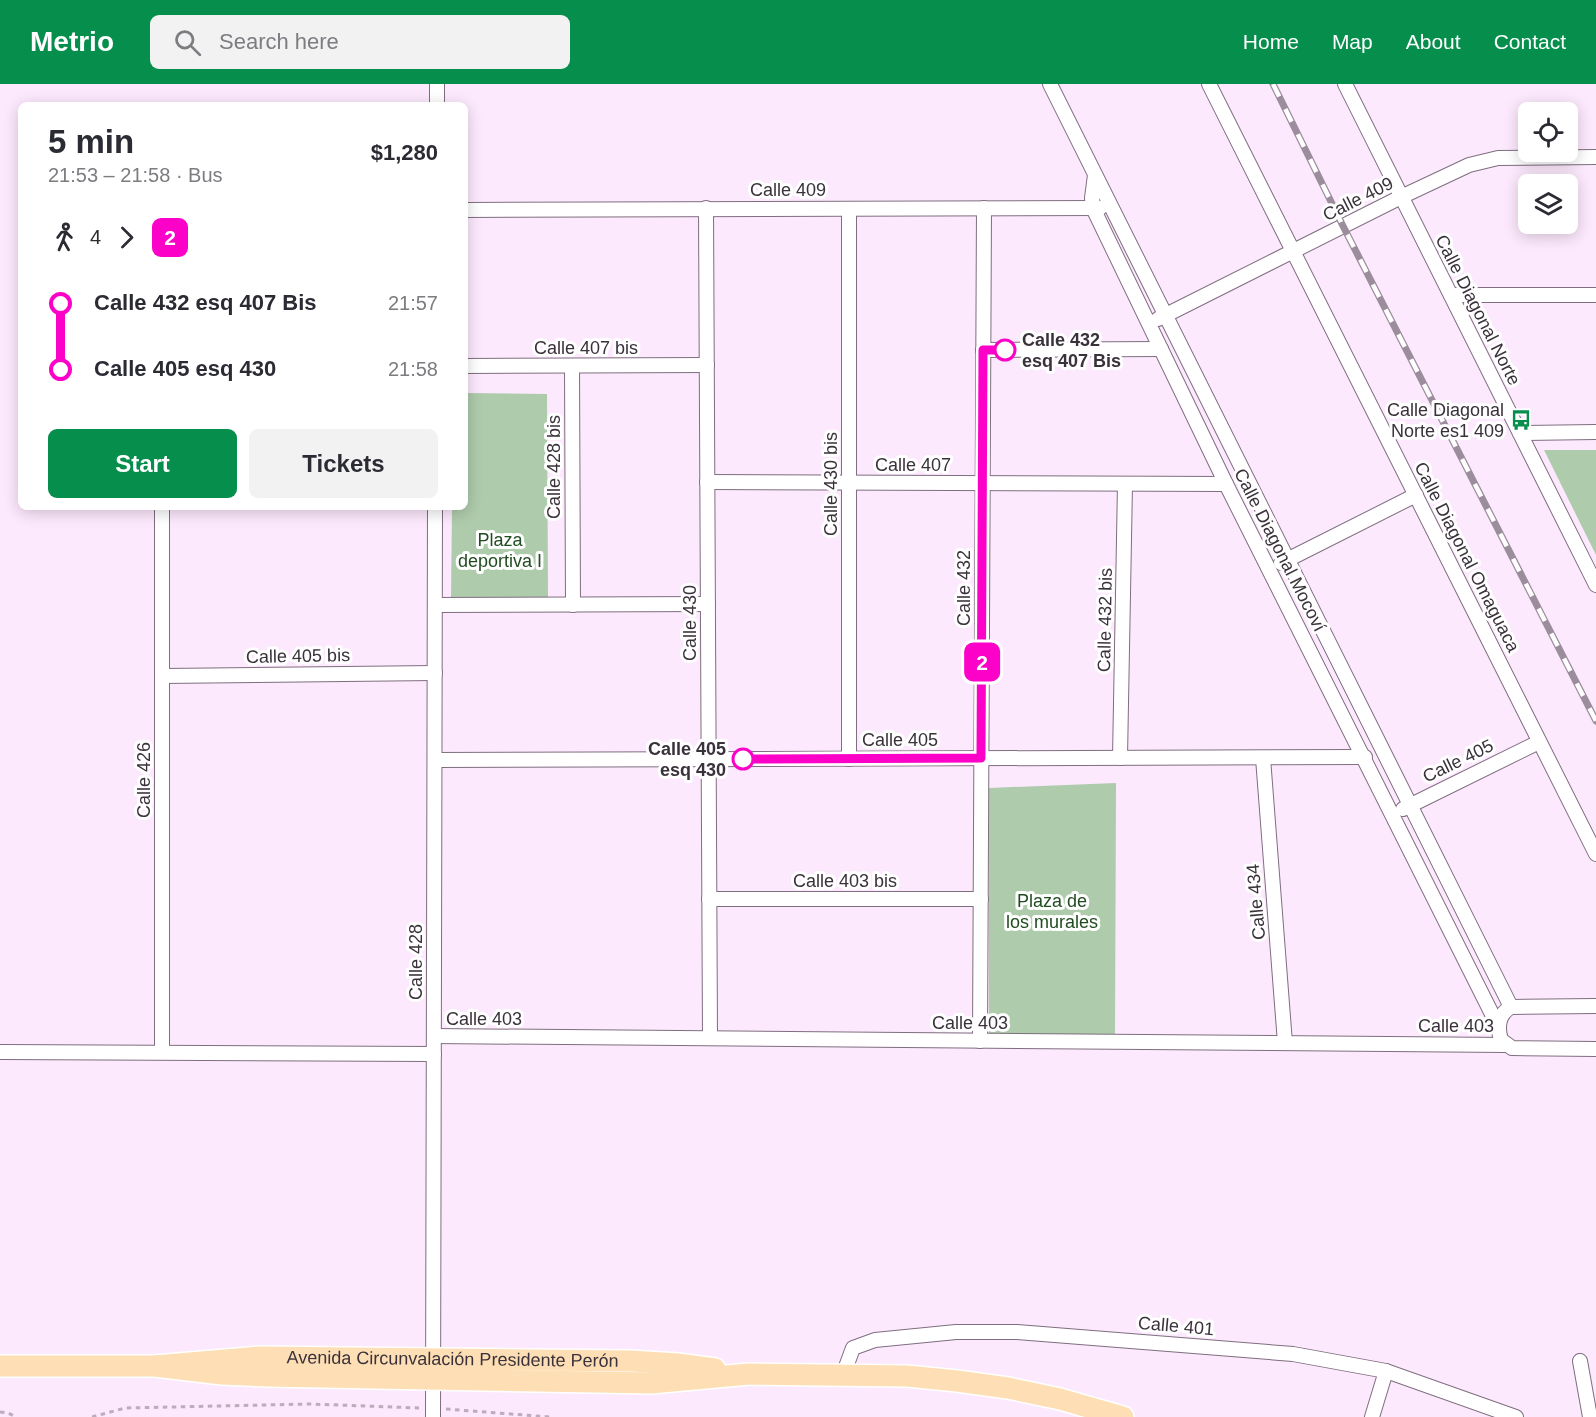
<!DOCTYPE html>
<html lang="en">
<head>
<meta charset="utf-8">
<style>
	:root { --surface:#fff; --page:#f2f2f3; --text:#2b2b33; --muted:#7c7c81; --accent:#058e4c }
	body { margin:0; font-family:Arial,sans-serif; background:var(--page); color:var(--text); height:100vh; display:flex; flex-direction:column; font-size:22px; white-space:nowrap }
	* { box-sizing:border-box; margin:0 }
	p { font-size:20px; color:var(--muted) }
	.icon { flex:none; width:33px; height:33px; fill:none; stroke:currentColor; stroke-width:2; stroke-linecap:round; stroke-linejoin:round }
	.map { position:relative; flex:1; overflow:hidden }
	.drawer { position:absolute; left:18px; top:18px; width:450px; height:408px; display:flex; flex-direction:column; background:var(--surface); border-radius:9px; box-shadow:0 3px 15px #0003 }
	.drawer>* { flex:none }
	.badge { padding:0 12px; border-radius:9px; font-size:21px; line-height:39px }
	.fabs { position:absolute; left:1518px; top:18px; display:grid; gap:12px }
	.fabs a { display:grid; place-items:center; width:60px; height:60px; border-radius:9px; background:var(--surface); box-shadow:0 3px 15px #0003; font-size:30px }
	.map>.badge { position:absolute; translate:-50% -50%; box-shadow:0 0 0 3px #fff }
	.legs { display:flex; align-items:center; gap:9px; height:66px; padding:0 30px; font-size:20px }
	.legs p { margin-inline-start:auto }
	.head { display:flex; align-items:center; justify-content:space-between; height:102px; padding:0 30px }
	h1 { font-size:33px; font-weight:600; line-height:45px }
	.button { display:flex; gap:12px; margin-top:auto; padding:12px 30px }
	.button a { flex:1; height:69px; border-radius:9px; background:var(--accent); color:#fff; font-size:24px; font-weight:600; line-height:69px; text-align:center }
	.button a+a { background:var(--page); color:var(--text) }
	ul { padding:0 30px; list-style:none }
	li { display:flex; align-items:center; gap:21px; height:66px; font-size:22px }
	li i { display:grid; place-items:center; width:9px; height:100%; margin:0 8px; background:currentColor }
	li i::after { content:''; width:15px; height:15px; margin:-8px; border:4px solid; border-radius:50%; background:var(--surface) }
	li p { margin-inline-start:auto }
	li:first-child i { background:linear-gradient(#0000 50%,currentColor 0) }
	li:last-child i { background:linear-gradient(currentColor 50%,#0000 0) }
	header { display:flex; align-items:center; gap:36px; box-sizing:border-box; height:84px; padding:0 30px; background:var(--accent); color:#fff }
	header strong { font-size:28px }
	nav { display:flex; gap:33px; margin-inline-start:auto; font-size:21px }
	.search { width:420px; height:54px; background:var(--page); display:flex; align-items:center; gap:15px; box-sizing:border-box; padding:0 21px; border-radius:9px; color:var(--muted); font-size:22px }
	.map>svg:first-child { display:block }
	.green { fill:#aecbab }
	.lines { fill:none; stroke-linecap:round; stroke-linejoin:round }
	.street-casing { stroke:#7f6e7f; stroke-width:16 }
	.primary-casing { stroke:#fff; stroke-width:24 }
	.path { stroke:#bcacbc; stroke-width:3; stroke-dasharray:4.5 4.5; stroke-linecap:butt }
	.street { stroke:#fff; stroke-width:14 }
	.primary { stroke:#fedfb5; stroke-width:21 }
	.rail-casing { stroke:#9b8d9b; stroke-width:7 }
	.rail { stroke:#fefefe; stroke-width:4.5; stroke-dasharray:14; stroke-linecap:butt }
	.line-1-casing { stroke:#fff; stroke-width:14 }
	.line-1 { stroke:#fc02c8; stroke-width:9 }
	.stop-1-dot { fill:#fff; stroke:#fc02c8; stroke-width:3 }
	.labels { text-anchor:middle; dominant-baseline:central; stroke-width:6; stroke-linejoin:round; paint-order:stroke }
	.street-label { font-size:18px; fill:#3a323a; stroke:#fefefe }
	.stop-label { font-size:18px; font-weight:bold; fill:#3a323a; stroke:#fefefe; text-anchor:start }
	.poi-label { font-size:18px; fill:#3a323a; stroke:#fefefe; text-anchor:end }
	.park-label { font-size:18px; fill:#214c20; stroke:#fefefe }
</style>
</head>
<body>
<header>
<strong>Metrio</strong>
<div class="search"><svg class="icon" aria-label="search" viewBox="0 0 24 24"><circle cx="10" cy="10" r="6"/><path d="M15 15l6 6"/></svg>Search here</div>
<nav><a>Home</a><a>Map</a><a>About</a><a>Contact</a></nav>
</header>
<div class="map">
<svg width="1596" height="1333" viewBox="0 0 1596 1333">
	<rect width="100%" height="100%" fill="#fde9fd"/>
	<!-- green -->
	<g class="green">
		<polygon points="465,309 547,310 548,513 451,516 452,423 465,423"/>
		<polygon points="1544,366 1596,366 1596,471"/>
		<polygon points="1116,699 1115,951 989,951 989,704"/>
	</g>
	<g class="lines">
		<!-- street casing -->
		<g class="street-casing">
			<g id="street">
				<polyline points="1050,0 1511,923"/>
				<polyline points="1209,0 1596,770"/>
				<polyline points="1345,0 1596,501"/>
				<polyline points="437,21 437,0"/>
				<polyline points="1095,91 1092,114 1093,124 1226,400 1499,944"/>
				<polyline points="706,124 710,954"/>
				<polyline points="465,126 1100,124"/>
				<polyline points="1451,211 1596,211"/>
				<polyline points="1158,235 1401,113 1469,81 1498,74 1596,73"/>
				<polyline points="983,266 1161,265"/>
				<polyline points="465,282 707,281"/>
				<polyline points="572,282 573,521"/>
				<polyline points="1520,349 1596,348"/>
				<polyline points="707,398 1226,400"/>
				<polyline points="162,423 162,968"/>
				<polyline points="1281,479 1416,411"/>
				<polyline points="435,521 708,520"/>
				<polyline points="162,592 435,589"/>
				<polyline points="1120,674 1125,400"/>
				<polyline points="1263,674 1285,959"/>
				<polyline points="849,675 849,125"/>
				<polyline points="435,676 1365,673"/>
				<polyline points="1403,725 1539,658"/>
				<polyline points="709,815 981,815"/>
				<path d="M1596,922L1511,923C1498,930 1497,943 1501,956L1512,964L1596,965"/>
				<polyline points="434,952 1506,961"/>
				<polyline points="980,957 984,124"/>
				<polyline points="0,968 434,970"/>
				<polyline points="1580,1277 1590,1333"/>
				<polyline points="843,1291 853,1264 875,1256 956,1248 1017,1248 1293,1270 1386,1287 1516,1333"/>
				<polyline points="433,1333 435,423"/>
				<polyline points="1372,1333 1386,1287"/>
			</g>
		</g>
		<!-- primary casing -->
		<g class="primary-casing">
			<g id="primary">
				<path id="s1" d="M0,1282H155L259,1273L631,1277L678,1280L715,1285"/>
				<polyline points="155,1282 222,1290 267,1292 651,1299 749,1290 907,1292 957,1297 1008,1304 1060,1315 1123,1333"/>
			</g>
		</g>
		<!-- path -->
		<g class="path">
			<polyline points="446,1325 550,1333"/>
			<polyline points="0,1328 8,1329 16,1333"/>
			<polyline points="92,1333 125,1324 310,1320 419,1324"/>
		</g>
		<!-- street -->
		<use href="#street" class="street"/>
		<!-- primary -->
		<use href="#primary" class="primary"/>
		<!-- rail casing -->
		<g class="rail-casing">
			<polyline id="rail" points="1273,0 1343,142 1596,637"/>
		</g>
		<!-- rail -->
		<use href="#rail" class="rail"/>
	</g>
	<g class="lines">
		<!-- line-1 casing -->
		<g class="line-1-casing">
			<polyline id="line-1" points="743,675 981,674 983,266 1005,266"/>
		</g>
		<!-- line-1 -->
		<use href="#line-1" class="line-1"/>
	</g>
	<!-- icons -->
	<defs>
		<g id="bus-bare" transform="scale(1.62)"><path d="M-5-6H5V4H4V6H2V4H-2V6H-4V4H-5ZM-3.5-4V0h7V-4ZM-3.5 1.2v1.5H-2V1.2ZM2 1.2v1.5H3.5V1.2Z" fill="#058e4c" stroke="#fefefe" stroke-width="2.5" paint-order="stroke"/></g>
	</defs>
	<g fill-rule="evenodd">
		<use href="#bus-bare" x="1521" y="336"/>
	</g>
	<!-- markers -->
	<g class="stop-1-dot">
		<circle cx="1005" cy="266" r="10"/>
		<circle cx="743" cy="675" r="10"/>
	</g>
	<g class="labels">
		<!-- street labels -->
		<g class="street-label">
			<text x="788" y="106">Calle 409</text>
			<text transform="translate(1358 115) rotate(-27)">Calle 409</text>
			<text transform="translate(1478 226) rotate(63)">Calle Diagonal Norte</text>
			<text x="586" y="264">Calle 407 bis</text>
			<text x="913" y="381">Calle 407</text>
			<text transform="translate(554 383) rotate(-90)">Calle 428 bis</text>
			<text transform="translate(831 400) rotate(-90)">Calle 430 bis</text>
			<text transform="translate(1280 466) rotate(63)">Calle Diagonal Mocoví</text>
			<text transform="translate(1467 473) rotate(63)">Calle Diagonal Omaguaca</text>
			<text transform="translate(964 504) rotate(-90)">Calle 432</text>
			<text transform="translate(1105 536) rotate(-89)">Calle 432 bis</text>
			<text transform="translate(690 539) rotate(-90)">Calle 430</text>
			<text transform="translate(298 572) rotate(-1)">Calle 405 bis</text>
			<text x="900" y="656">Calle 405</text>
			<text transform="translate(1458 677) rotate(-26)">Calle 405</text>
			<text transform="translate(144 696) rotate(-90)">Calle 426</text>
			<text x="845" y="797">Calle 403 bis</text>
			<text transform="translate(1256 818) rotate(-95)">Calle 434</text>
			<text transform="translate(416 878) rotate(-90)">Calle 428</text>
			<text x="484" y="935">Calle 403</text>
			<text x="970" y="939">Calle 403</text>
			<text x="1456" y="942">Calle 403</text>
			<text transform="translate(1176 1242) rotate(5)">Calle 401</text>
			<text stroke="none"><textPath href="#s1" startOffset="453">Avenida Circunvalación Presidente Perón</textPath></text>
		</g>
		<!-- stop labels -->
		<g class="stop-label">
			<text x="1022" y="256">Calle 432<tspan x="1022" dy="21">esq 407 Bis</tspan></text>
			<text x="726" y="665" text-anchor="end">Calle 405<tspan x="726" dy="21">esq 430</tspan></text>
		</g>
		<!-- poi labels -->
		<g class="poi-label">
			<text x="1504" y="326">Calle Diagonal<tspan x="1504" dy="21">Norte es1 409</tspan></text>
		</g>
		<!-- park labels -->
		<g class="park-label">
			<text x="500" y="456">Plaza<tspan x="500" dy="21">deportiva I</tspan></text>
			<text x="1052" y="817">Plaza de<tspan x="1052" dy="21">los murales</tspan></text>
		</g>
	</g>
</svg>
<div class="fabs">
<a><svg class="icon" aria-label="locate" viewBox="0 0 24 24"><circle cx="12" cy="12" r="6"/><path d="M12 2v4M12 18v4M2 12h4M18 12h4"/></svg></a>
<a><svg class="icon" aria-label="layers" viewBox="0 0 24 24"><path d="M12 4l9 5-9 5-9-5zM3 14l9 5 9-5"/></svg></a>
</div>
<b class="badge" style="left:982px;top:578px;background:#fc02c8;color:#fff">2</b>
<section class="drawer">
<div class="head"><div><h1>5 min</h1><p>21:53 – 21:58 · Bus</p></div><b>$1,280</b></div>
<div class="legs"><svg class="icon" aria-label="walk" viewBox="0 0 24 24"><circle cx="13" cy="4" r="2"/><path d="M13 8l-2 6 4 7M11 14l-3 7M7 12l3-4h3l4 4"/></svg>4<svg class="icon" aria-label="forward" viewBox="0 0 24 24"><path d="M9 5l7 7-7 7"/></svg><b class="badge" style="background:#fc02c8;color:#fff">2</b></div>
<ul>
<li><i style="color:#fc02c8"></i><b>Calle 432 esq 407 Bis</b><p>21:57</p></li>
<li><i style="color:#fc02c8"></i><b>Calle 405 esq 430</b><p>21:58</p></li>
</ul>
<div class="button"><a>Start</a><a>Tickets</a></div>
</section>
</div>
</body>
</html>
